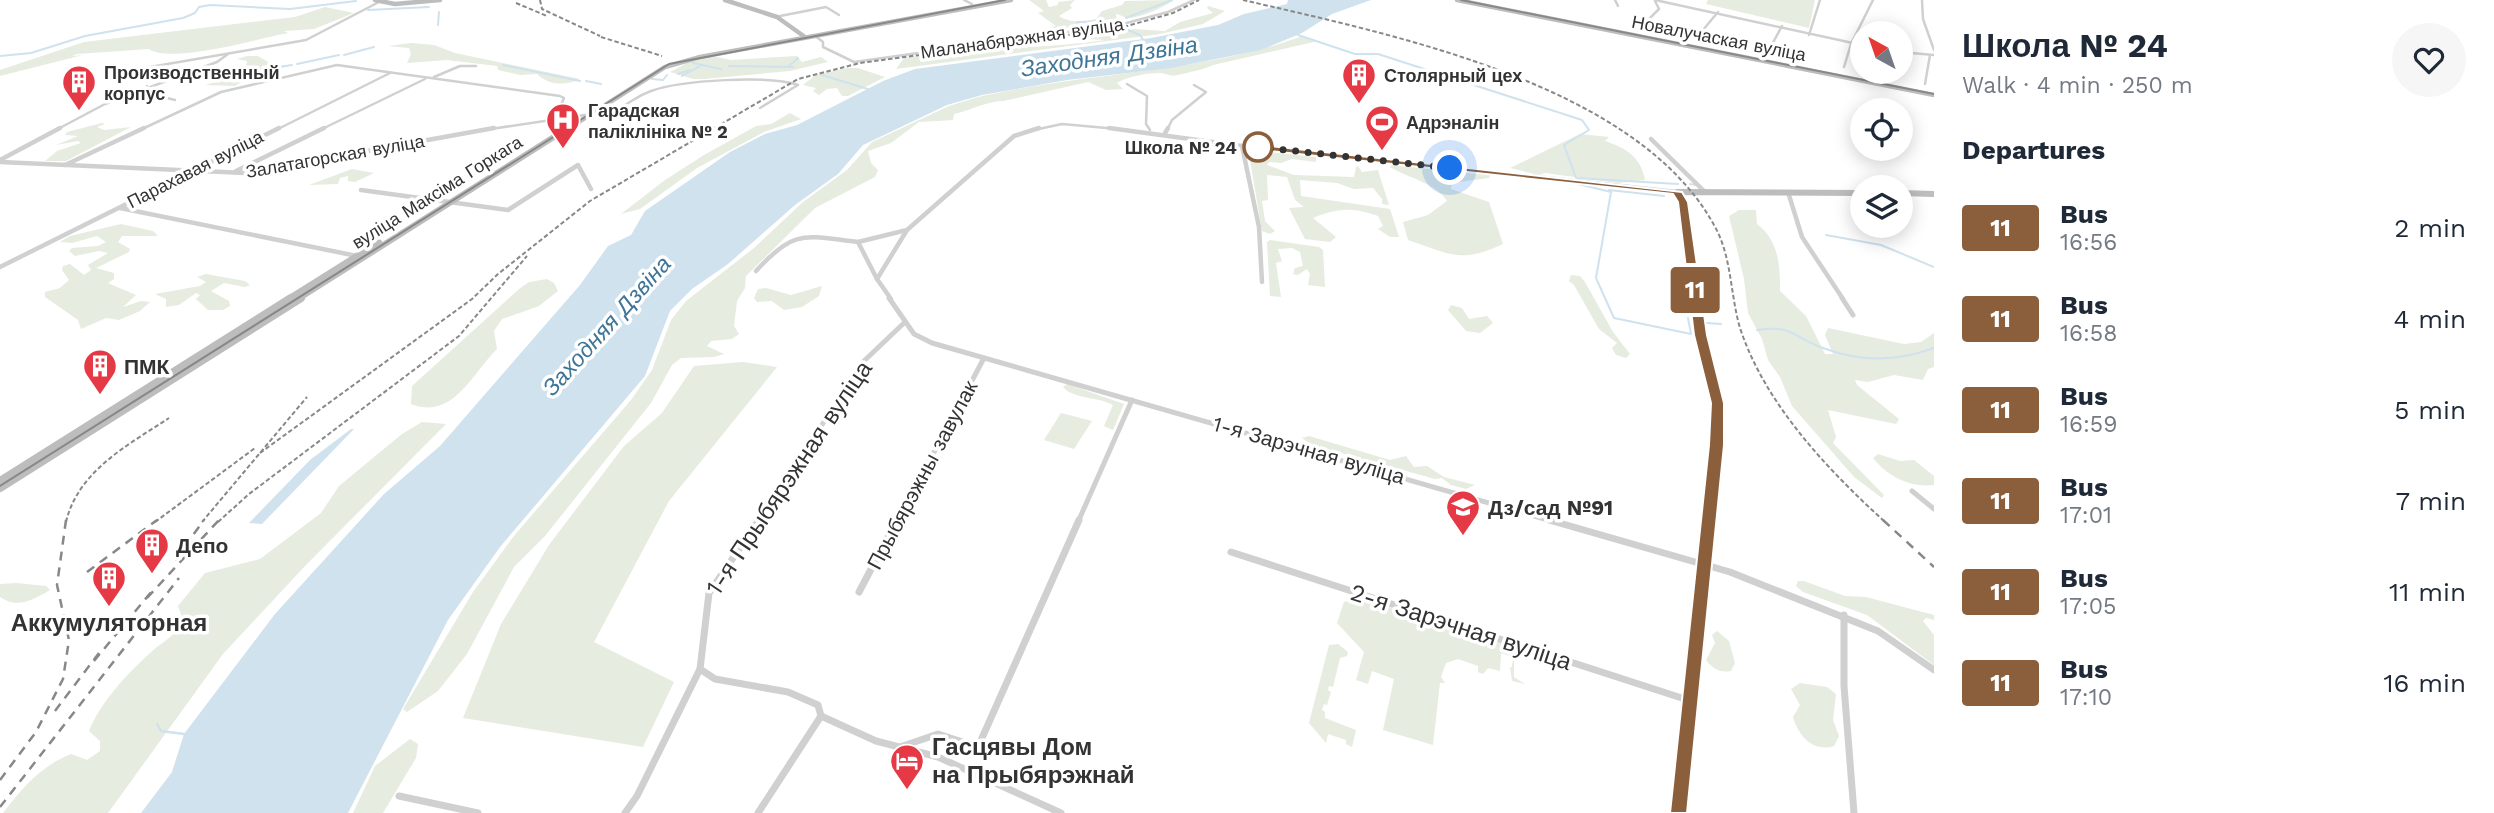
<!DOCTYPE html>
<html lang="en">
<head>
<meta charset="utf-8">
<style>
	:root { --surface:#fff; --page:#f6f6f7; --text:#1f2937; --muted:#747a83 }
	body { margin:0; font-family:"Work Sans",sans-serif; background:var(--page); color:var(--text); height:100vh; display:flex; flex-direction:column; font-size:26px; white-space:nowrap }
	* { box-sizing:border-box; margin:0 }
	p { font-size:23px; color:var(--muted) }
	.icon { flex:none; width:38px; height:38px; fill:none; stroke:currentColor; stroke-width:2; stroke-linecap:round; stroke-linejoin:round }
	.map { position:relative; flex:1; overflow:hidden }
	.sheet { display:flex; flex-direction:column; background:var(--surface); width:560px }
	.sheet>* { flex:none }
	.badge { padding:0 14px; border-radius:5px; font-size:24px; line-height:46px }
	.needle { width:46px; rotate:320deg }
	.controls { position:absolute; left:1850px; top:21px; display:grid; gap:14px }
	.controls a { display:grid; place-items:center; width:63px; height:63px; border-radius:50%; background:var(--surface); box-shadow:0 4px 18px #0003; font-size:35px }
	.you { position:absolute; width:35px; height:35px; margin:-18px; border:5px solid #fff; border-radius:50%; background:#1a73e8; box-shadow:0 0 0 10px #1a73e833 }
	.map>.badge { position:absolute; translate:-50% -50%; box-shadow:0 0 0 4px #fff }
	h2 { padding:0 28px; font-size:26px; line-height:63px }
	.round { display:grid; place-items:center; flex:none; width:74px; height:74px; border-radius:37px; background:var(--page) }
	.headline { display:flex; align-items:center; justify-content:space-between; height:119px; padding:0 28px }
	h1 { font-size:33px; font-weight:700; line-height:52px }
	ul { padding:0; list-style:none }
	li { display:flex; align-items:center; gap:21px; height:91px; padding:0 28px }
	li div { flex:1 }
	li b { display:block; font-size:26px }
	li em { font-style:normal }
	li .badge { min-width:77px; font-weight:700; text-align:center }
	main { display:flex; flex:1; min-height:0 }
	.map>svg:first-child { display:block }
	.green { fill:#e6ecdf }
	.water { fill:#cfe2ee }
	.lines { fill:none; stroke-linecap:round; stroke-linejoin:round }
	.stream-far1 { stroke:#cfe2ee; stroke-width:2 }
	.stream { stroke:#cfe2ee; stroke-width:2.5 }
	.street-far3 { stroke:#d0d0d0; stroke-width:2.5 }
	.street-far2 { stroke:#d0d0d0; stroke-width:4.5 }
	.street-far1 { stroke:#d0d0d0; stroke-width:5 }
	.street { stroke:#d0d0d0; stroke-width:7 }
	.secondary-far3 { stroke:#bdbdbd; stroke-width:4.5 }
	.secondary-far2 { stroke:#bdbdbd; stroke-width:6 }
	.secondary-far1 { stroke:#bdbdbd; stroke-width:8 }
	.secondary { stroke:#bdbdbd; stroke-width:10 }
	.tram { stroke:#888; stroke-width:2 }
	.rail-far1 { stroke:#888; stroke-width:2; stroke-dasharray:4.5 2.5; stroke-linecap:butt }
	.rail { stroke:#888; stroke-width:2.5; stroke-dasharray:9 7; stroke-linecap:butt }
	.line { fill:#8b5e3c; stroke:#fff; stroke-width:2 }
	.walk { stroke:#333; stroke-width:7; stroke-dasharray:0 12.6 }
	.stop-dot { fill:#fff; stroke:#8b5e3c; stroke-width:3.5 }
	.labels { text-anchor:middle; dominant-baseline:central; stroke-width:7; stroke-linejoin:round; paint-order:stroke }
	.far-street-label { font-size:18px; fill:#333; stroke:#fff }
	.far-poi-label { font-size:18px; font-weight:bold; fill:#333; stroke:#fff; text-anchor:start }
	.far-stop-label { font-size:18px; font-weight:bold; fill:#333; stroke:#fff; text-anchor:end }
	.poi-label { font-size:21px; font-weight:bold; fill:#333; stroke:#fff; text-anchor:start }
	.street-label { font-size:21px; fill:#333; stroke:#fff }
	.water-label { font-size:23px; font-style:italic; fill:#3f7597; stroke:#fff }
	.near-street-label { font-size:24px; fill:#333; stroke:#fff }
	.near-poi-label { font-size:24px; font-weight:bold; fill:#333; stroke:#fff }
</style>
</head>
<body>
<main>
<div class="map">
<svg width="1934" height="813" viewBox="0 0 1934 813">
	<rect width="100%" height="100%" fill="#fff"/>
	<!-- green -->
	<g class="green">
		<path d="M1029,0H1046L1049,7L1058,5V2L1075,0L1070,5L1072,8L1059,16C1069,23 1084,22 1096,19L1102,11L1122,5L1125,1L1174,0C1164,7 1136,21 1124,17C1121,16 1119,14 1116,14L1117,20L1100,24L1070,25L1065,30L1003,38L1056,26L1038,13L1044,11Z"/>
		<polygon points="1708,0 1815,0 1809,28 1706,4"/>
		<path d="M1208,6L1225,11L1203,24L1160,34L896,69L904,58L918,56C981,47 1044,49 1106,40L1087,39L1133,29L1165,31L1180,22L1213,13L1207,8Z"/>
		<path d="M325,7L354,13L314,29L284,31L288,33C268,36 172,65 149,49L77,54L72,56L83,55L0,76V70L84,42L295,17Z"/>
		<path d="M1303,36L1318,41L1213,65C1203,70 1190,72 1178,75C1172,77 1166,74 1161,73C1148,73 1128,76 1117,83L1123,89L1106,90L1088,82L1004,101C990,100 971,110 954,114L953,120L919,122L891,143L868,151L871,163L878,170L875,177L815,208L746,276L745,288L737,301L734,326L739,334L732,339L711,341L707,346L724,354L714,357L681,358L672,365L651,403L545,536L514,567L467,654L438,691L407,712L403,709L473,592L513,537L631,400L652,370L671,320L686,301L754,248L803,202L847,170L872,142L949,106L978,97C1086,72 1198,74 1303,36Z"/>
		<path d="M411,43L434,45L455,53L580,79C563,87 547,84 537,74L520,75L498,70L497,66L447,60L407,63L411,54L409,48L388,46Z"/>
		<polygon points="247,56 258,56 275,66 289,66 256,73 235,86 205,85 234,77 246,70 247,61 237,59"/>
		<polygon points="712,56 731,60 797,56 802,62 821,57 828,62 790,71 704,79 693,79 670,72 689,62"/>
		<polygon points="847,68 858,68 885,77 848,96 842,96 837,88 827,89 819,95 813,91 816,88 803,85 816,75"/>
		<polygon points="790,113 801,119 764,132 697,168 640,209 621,214 665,180 704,155 756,126 771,124"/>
		<polygon points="102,123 105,124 97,127 104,130 131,127 66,161 45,161 57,151 81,143 78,141 56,145 78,136 65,135 67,132"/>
		<path d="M1580,134L1609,137L1605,141C1626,148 1641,157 1645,180L1618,183L1545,173L1539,175L1510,168Z"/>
		<path d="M1275,150L1316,157V162L1292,159L1281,163L1269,162L1267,165L1294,175L1354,177L1356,167L1358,166L1362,172L1378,170L1389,205L1382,204V199L1373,188L1354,189L1337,183L1300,180L1301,196L1390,209L1399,237H1390L1378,229L1383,226L1378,216C1352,207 1338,208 1313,218L1336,237L1330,242L1305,239L1289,208L1304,207L1295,200L1287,177L1267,175L1268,200L1262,201L1265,221L1275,231L1270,234L1262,231L1250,160Z"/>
		<path d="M1392,165L1490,175L1489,178L1452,183L1451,189L1489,202L1503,244C1461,264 1450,254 1408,240L1403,222L1428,215L1447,201C1436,183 1408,178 1390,167Z"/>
		<polygon points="352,169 374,173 355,182 348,181 348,176 340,178 338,184 309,185"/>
		<path d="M1739,210H1756L1757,224C1779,241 1780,265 1780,291L1806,316L1825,354H1833L1825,335L1828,328L1904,344L1921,342L1934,333V367L1928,369L1923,380L1894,375L1868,382L1855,380L1857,385L1899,419L1896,424L1828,410L1836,437L1833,443L1884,495L1882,498L1854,477L1792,406L1780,377L1768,360L1762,339L1748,313L1744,279L1729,216Z"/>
		<polygon points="121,224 153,231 158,236 122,236 118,242 130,249 129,252 96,268 114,273 114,279 108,283 136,295 123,307 141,301 150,302 140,311 119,320 106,318 81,329 78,320 45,297 45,292 60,288 69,280 62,270 63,266 70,264 84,275 91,270 88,265 108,253 99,251 75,256 69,251 72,248 98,246 106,242 97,236 72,243 60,242 70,236"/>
		<polygon points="1270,240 1319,247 1323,250 1325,287 1308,285 1310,274 1307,269 1298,275 1293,274 1295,268 1303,266 1300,252 1292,248 1278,249 1282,261 1276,263 1281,297 1270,296 1267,242"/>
		<polygon points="206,274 245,281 250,285 245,287 224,283 211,291 229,301 230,306 223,310 208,310 196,299 200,295 196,293 179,305 166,307 166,299 155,294 200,286 206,282 197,277"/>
		<polygon points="1571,275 1580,276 1585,282 1613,332 1630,354 1626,358 1616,355 1612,348 1617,343 1599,329 1574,285 1569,281"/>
		<path d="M547,279L554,283L558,291L539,306L502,319L494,331L497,349C473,372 453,421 411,404L412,386L519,289L529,282Z"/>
		<polygon points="822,286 819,296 802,307 784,310 772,301 757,302 754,298 758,289 766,288 791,295"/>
		<polygon points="1451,305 1462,308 1469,319 1487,316 1493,323 1480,333 1466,331 1448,310"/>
		<polygon points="743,362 777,367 669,501 594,642 674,682 643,747 463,718 501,624 549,545 624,446 662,413 694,366"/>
		<path d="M1067,384L1124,404L1113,430L1104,426L1113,405C1097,396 1075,400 1063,387Z"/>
		<polygon points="1061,413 1092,421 1074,449 1044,440"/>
		<path d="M422,422L446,424L305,566L223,654L108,813H3C23,787 41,766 71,754L87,760L100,751V741L89,731C100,703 127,674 149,654C165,639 171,641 183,620L178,606L205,573L260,559L284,541L321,513L339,486L402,434Z"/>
		<polygon points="1309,436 1390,460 1406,456 1414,467 1427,466 1444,477 1475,485 1466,489 1451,485 1442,478 1435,479 1312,445 1302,438"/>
		<path d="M1878,454L1900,461L1914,460L1934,476V485C1910,488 1887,476 1873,458Z"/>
		<polygon points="1798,581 1804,581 1845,596 1866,597 1934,615 1934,620 1926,618 1923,621 1934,635 1934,665 1867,615 1803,592 1796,586"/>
		<path d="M16,583L46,586L50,590C33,600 17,609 0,597V584Z"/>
		<polygon points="1356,597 1522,649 1523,653 1514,652 1514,677 1525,684 1512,681 1510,667 1512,667 1513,657 1501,653 1500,671 1488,668 1483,674 1478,672 1478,666 1458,659 1446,663 1441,677 1445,683 1440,683 1433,745 1383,730 1394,679 1372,671 1368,684 1356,680 1364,652 1337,623 1344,602"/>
		<path d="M1717,631L1729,641L1735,663L1731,671C1720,673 1713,669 1706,660L1715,643L1712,635Z"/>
		<polygon points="1338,644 1348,652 1347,656 1340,658 1333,687 1329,686 1328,690 1331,692 1327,705 1324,704 1322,710 1325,712 1325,718 1356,730 1352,747 1346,744 1346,740 1328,734 1326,743 1309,723 1329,645"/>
		<path d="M1800,683L1827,687L1836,694L1833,720L1839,736L1834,746C1813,753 1798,735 1793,717L1800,705L1791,689Z"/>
		<polygon points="410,739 418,744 416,758 383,813 353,813 375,766"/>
	</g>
	<!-- water -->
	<g class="water">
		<polygon points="1288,0 1371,0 1332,14 1302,33 1261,50 1171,68 1067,80 982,95 947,105 863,145 838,174 795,205 728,264 692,289 670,311 645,376 500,547 448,620 348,813 141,813 172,772 184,734 275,614 384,494 440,446 580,285 608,246 631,235 645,211 730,152 765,134 797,125 883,81 915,69 1151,38 1218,25 1244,14 1287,4"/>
		<polygon points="351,429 354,429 262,524 249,523 310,460"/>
	</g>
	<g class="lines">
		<!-- stream-far1 -->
		<g class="stream-far1">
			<polyline points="368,10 429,7"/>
			<polyline points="1126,18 1172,0"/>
			<polyline points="1077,22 1114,21"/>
			<polyline points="438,25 439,12"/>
			<polyline points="1123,28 1140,35 1144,41"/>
			<polyline points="1298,35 1355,54 1378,54 1582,120 1589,130 1564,145 1576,178 1678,184"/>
			<polyline points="344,55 374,47"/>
			<polyline points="0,56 31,53 85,36 183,18 195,13 199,7 210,5 290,9 356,1"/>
			<polyline points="693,63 721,69"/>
			<polyline points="297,64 339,55"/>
			<polyline points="503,65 580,81"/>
			<polyline points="729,66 793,67"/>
			<polyline points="789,66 798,58"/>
			<polyline points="273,68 292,65"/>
			<polyline points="678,74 690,70"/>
			<polyline points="822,75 871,90"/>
			<polyline points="682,76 700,66"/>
			<polyline points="135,79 158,81"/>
			<polyline points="652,79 663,80 667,75"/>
			<polyline points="586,81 601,84"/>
			<polyline points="1578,184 1611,192 1596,278 1614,318 1691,334 1688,318"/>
			<polyline points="1690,184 1696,185"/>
			<polyline points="1609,190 1664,196"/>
			<polyline points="1826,235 1881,245 1934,267"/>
			<polyline points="1707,323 1721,324"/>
			<path d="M1757,330C1796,325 1791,337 1823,348C1861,362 1896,362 1934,348"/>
		</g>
		<!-- stream -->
		<polyline class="stream" points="157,724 161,731 184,734"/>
		<!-- street-far3 -->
		<g class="street-far3">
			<polyline points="964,0 972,4"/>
			<polyline points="1615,0 1618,6"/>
			<polyline points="1655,0 1862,45"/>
			<polyline points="1922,0 1923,19 1934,50"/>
			<polyline points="775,17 826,7 839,15"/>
			<polyline points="1641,27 1659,9 1655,1"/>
			<polyline points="814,35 823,42 823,47 854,62 1119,25 1168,12 1194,0"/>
			<polyline points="1809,35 1820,0"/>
			<polyline points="1698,36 1718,12"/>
			<polyline points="1769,50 1782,26"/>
			<polyline points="1900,52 1934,55"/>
			<polyline points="150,67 306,40 379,2"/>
			<polyline points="1844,67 1851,44 1873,0"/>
			<polyline points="434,77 460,66 476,66"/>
			<polyline points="1127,84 1147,96 1146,124 1150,130"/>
			<polyline points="1925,84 1930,55"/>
			<polyline points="147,86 155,95 175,100"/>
			<path d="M596,106C632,111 623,101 651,91C681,80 769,75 798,85L760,108"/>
			<polyline points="56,130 105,104 217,62 228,54"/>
			<polyline points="140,130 221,92 337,65 560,96 564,98 556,117"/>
			<polyline points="276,130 390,73"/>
			<polyline points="320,130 425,79"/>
			<polyline points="484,130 591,114"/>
			<polyline points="1034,130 1062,124 1129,130"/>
			<polyline points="1167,130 1172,120 1206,92 1194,85"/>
		</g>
		<!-- street-far2 -->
		<g class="street-far2">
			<polyline points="1109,128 1242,146 1677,192"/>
			<polyline points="1165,133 1168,128"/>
			<polyline points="1651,139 1704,191"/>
			<polyline points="1242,146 1259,227 1262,282"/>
			<polyline points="0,160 60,128"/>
			<polyline points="0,162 245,173 494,128"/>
			<polyline points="65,165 144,128"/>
			<polyline points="236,171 324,128"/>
			<polyline points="361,190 508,210 578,165 591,189"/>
			<polyline points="1788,192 1802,237 1843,299"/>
			<polyline points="120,208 357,256"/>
			<polyline points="858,242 907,230 1014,136 1039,128"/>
			<polyline points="0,267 279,128"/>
			<path d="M756,271C795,228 805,236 858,242L877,279"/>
			<polyline points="891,299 877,279 907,230"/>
		</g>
		<!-- street-far1 -->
		<g class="street-far1">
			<polyline points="889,298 914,334 932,343 1555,522"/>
			<polyline points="1842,298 1853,315"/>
			<polyline points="1912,491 1934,509"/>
			<polyline points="758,522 864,361 905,322"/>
			<polyline points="897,522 984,358"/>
			<polyline points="1078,522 1132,400"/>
		</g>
		<!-- street -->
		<g class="street">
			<polyline points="1549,520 1730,572 1878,631 1934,670"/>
			<polyline points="1231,552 1691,701"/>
			<polyline points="859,592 897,520"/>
			<polyline points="1844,615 1844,686 1854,813"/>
			<polyline points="700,669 715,679 788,692 818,705 821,716 876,741 938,757 1061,813"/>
			<polyline points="900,747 938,734 978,747 1079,520"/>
			<polyline points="399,796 478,813"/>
			<polyline points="625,813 637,796 700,669 709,593 759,520"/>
			<polyline points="758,813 821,716"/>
		</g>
		<!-- secondary-far3 -->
		<g class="secondary-far3">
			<polyline points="375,0 395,4 440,0"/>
			<polyline points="725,0 777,17 805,37"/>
			<polyline points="1457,0 1934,95"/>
			<polyline points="566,130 665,67 700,57 1011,0"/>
		</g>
		<!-- secondary-far2 -->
		<g class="secondary-far2">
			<polyline points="1900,193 1934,194"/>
			<polyline points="288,299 379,242"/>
			<polyline points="298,299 568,128"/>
			<polyline points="1696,299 1683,202 1677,192 1862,193"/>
		</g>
		<!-- secondary-far1 -->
		<g class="secondary-far1">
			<polyline points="1696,298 1717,403 1717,445 1709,522"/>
			<polyline points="0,481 291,298"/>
			<polyline points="0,488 301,298"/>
		</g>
		<!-- secondary -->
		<polyline class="secondary" points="1680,813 1709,520"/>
		<!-- tram -->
		<g class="tram">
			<polyline points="1461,0 1934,94"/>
			<polyline points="0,486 669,64 1005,0"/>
		</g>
		<!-- rail-far1 -->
		<g class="rail-far1">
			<polyline points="540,0 542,9 600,36"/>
			<path d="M1243,0C1389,34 1636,83 1714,225C1732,256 1730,294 1740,328C1765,404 1827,469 1885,522"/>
			<polyline points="516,3 547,16"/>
			<polyline points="601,37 662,56"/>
			<polyline points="260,453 472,299 498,274 590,201 798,79 860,63 1120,28 1173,13 1199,0"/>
			<path d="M66,522C78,471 128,445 169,418"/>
			<polyline points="155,522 255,448"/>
			<polyline points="202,522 307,397"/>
			<polyline points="218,522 249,494 459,336 527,256"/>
		</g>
		<!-- rail -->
		<g class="rail">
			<polyline points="1883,520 1934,567"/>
			<polyline points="175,560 204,520"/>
			<polyline points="87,572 157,520"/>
			<polyline points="147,598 219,520"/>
			<polyline points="94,661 152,591"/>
			<polyline points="55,711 99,653"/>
			<polyline points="0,780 36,732 63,679 69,640 57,585 66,520"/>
			<polyline points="0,807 179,578"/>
		</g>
	</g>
	<!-- line -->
	<polygon class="line" points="1253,144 1682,192 1688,202 1707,335 1724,403 1724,445 1687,813 1670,813 1709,445 1711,403 1694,335 1678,202 1673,194 1250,149"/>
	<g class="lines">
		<!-- walk -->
		<polyline class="walk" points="1258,147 1450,168"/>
	</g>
	<!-- icons -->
	<defs>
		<g id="building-pin" transform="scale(1.75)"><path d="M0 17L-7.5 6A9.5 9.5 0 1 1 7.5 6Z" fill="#e63946" stroke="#fff"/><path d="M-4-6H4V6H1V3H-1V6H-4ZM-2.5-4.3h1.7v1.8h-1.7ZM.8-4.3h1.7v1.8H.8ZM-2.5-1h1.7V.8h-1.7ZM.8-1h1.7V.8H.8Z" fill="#fff"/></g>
		<g id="hospital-pin" transform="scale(1.75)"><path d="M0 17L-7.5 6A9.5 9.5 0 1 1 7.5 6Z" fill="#e63946" stroke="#fff"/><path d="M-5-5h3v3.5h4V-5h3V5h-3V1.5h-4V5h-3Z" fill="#fff"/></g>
		<g id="stadium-pin" transform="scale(1.75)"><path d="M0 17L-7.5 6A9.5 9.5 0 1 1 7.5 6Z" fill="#e63946" stroke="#fff"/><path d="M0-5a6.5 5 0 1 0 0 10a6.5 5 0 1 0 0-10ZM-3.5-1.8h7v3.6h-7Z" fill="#fff"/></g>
		<g id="school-pin" transform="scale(1.75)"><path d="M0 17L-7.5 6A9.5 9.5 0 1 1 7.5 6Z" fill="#e63946" stroke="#fff"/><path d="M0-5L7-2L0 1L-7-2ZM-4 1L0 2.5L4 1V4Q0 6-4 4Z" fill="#fff"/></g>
		<g id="hotel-pin" transform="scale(1.75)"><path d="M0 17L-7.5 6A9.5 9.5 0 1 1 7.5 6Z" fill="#e63946" stroke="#fff"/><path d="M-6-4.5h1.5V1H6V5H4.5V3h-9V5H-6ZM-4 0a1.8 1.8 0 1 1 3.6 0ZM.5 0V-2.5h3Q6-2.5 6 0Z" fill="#fff"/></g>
	</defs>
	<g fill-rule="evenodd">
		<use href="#building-pin" x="1359" y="75"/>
		<use href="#building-pin" x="79" y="82"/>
		<use href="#hospital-pin" x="563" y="120"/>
		<use href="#stadium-pin" x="1382" y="122"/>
		<use href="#building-pin" x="100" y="366"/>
		<use href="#school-pin" x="1463" y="507"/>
		<use href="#building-pin" x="152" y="545"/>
		<use href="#building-pin" x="109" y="578"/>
		<use href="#hotel-pin" x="907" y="761"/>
	</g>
	<!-- markers -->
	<circle class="stop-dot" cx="1258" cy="147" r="14"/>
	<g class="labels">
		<!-- far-street labels -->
		<g class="far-street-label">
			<text transform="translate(1022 38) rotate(-8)">Маланабярэжная вуліца</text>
			<text transform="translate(1719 38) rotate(11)">Новалучаская вуліца</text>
			<text transform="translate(335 156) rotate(-10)">Залатагорская вуліца</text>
			<text transform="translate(195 169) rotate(-27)">Парахавая вуліца</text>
			<text transform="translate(437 192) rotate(-32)">вуліца Максіма Горкага</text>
		</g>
		<!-- far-poi labels -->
		<g class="far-poi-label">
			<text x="104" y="72">Производственный<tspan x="104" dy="21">корпус</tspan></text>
			<text x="1384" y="75">Столярный цех</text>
			<text x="588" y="110">Гарадская<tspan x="588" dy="21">паліклініка № 2</tspan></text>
			<text x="1406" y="122">Адрэналін</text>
		</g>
		<!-- far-stop labels -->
		<g class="far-stop-label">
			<text x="1237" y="147">Школа № 24</text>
		</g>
		<!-- poi labels -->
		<g class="poi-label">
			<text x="124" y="366">ПМК</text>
			<text x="1488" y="507">Дз/сад №91</text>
			<text x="176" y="545">Депо</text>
		</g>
		<!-- street labels -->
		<g class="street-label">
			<text transform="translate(1309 450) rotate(16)">1-я Зарэчная вуліца</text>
			<text transform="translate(922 475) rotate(-62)">Прыбярэжны завулак</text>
		</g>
		<!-- water labels -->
		<g class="water-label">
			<text transform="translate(1109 57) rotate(-8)">Заходняя Дзвіна</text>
			<text transform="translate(607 326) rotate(-48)">Заходняя Дзвіна</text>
		</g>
		<!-- near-street labels -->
		<g class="near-street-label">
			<text transform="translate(789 478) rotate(-56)">1-я Прыбярэжная вуліца</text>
			<text transform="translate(1461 627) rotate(18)">2-я Зарэчная вуліца</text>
		</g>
		<!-- near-poi labels -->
		<g class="near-poi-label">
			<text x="109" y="623">Аккумуляторная</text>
			<text x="932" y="747" text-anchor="start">Гасцявы Дом<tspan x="932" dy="28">на Прыбярэжнай</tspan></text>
		</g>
	</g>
</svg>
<div class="controls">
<a><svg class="needle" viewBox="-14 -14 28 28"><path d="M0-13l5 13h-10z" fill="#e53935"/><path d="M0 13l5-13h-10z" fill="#747a83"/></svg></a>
<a><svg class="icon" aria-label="locate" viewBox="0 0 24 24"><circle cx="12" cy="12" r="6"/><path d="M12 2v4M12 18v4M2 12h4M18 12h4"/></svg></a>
<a><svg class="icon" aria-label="layers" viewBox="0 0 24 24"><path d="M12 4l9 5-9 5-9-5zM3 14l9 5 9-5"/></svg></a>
</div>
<div class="you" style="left:1450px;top:168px"></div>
<b class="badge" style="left:1695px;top:290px;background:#8b5e3c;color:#fff">11</b>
</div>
<section class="sheet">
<div class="headline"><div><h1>Школа № 24</h1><p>Walk · 4 min · 250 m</p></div><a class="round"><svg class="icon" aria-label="heart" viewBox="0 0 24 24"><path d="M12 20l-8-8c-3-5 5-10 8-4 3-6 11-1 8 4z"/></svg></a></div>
<h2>Departures</h2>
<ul>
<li><span class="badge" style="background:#8b5e3c;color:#fff">11</span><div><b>Bus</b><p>16:56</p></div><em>2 min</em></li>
<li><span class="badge" style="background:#8b5e3c;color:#fff">11</span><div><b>Bus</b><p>16:58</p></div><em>4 min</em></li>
<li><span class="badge" style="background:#8b5e3c;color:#fff">11</span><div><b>Bus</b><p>16:59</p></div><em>5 min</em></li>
<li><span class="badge" style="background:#8b5e3c;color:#fff">11</span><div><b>Bus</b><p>17:01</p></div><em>7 min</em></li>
<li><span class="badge" style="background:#8b5e3c;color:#fff">11</span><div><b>Bus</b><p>17:05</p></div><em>11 min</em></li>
<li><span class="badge" style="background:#8b5e3c;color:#fff">11</span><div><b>Bus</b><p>17:10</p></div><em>16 min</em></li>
</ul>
</section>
</main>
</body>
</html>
